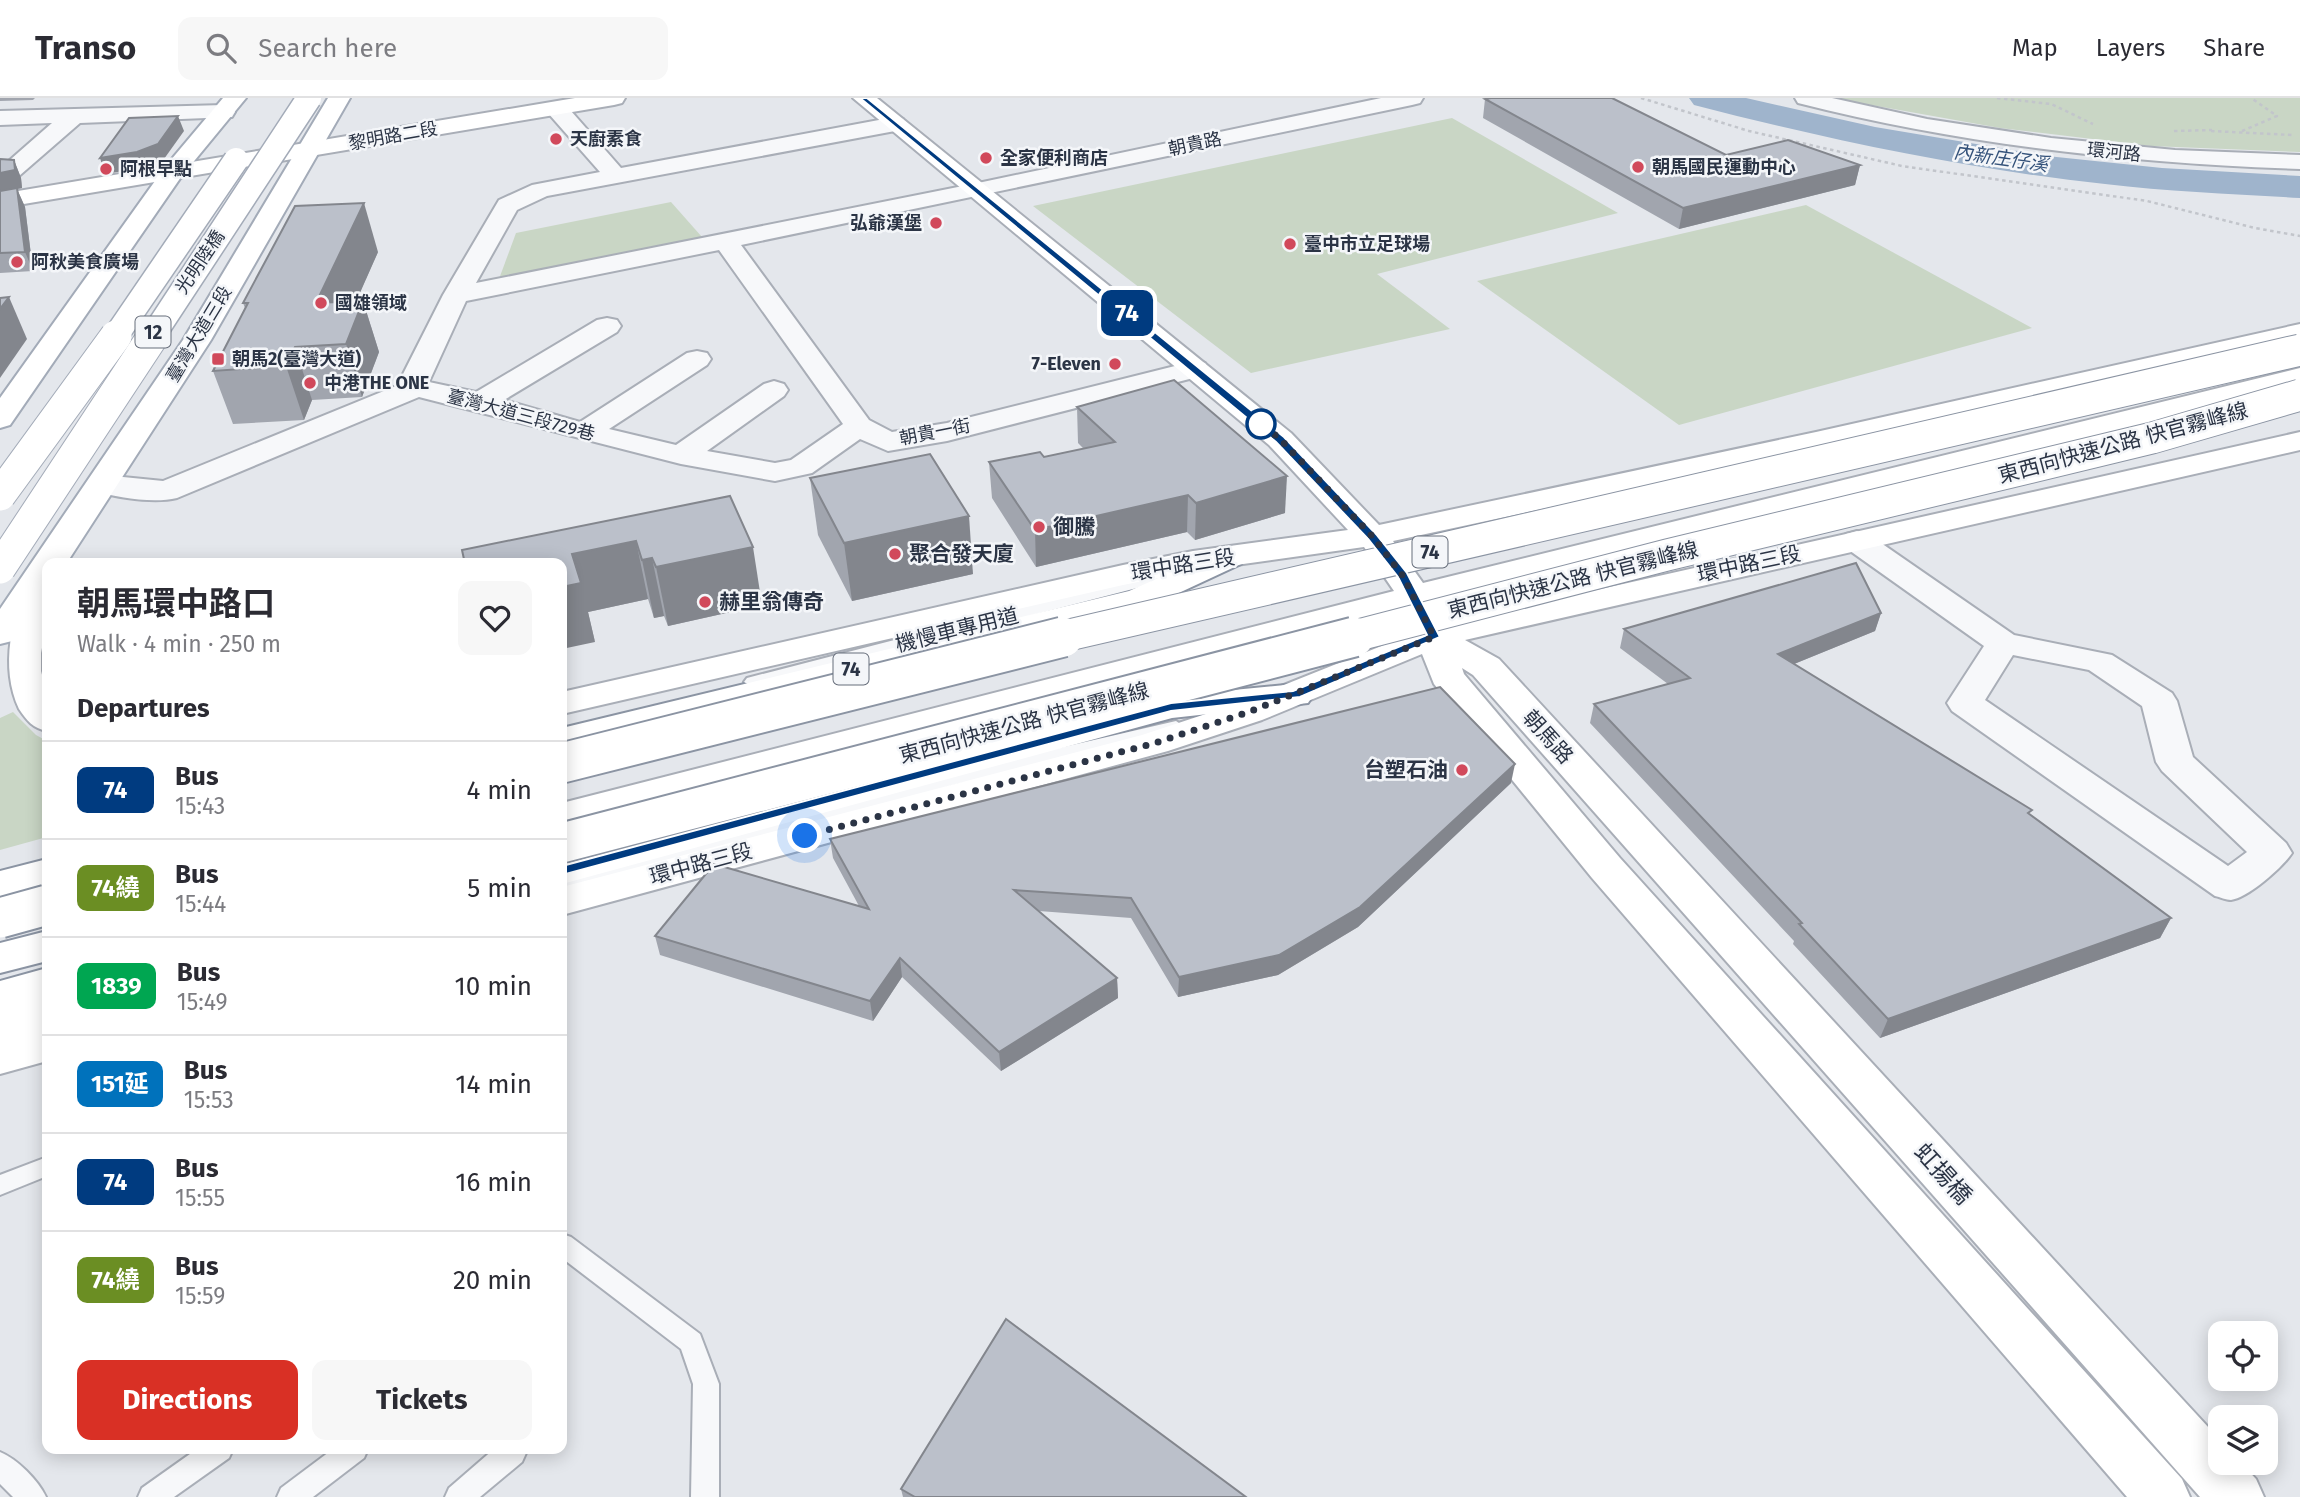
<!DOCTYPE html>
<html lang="en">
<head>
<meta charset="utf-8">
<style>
	:root { --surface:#fff; --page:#f7f7f7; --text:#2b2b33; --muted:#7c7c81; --line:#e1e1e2; --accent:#d93025 }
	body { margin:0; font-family:"Fira Sans","Noto Sans TC",sans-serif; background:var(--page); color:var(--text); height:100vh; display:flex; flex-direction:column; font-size:26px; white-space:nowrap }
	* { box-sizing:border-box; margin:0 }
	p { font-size:23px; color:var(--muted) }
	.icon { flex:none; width:38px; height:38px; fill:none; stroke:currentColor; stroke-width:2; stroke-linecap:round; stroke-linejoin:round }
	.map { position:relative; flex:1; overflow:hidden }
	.details { position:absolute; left:42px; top:460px; width:525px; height:896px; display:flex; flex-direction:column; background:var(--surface); border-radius:14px; box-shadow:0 4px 18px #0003 }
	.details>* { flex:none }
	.badge { padding:0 14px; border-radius:10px; font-size:24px; line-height:46px }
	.fabs { position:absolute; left:2208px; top:1223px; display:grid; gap:14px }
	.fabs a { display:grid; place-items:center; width:70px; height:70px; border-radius:14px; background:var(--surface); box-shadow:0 4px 18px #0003; font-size:35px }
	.you { position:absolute; width:35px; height:35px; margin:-18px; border:5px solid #fff; border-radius:50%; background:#1a73e8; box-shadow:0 0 0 10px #1a73e833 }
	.map>.badge { position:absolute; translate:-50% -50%; box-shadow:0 0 0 4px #fff }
	h2 { padding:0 35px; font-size:26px; line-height:63px }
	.round { display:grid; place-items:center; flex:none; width:74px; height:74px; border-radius:14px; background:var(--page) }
	.head { display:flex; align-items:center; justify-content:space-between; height:119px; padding:0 35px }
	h1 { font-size:33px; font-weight:700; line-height:52px }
	.cta { display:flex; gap:14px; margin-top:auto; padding:14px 35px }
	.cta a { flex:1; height:80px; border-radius:14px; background:var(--accent); color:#fff; font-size:28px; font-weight:700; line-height:80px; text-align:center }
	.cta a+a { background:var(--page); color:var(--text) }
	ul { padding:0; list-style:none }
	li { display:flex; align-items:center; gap:21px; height:98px; padding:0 35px; border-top:2px solid var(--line) }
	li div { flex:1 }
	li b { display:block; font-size:26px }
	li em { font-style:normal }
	li .badge { min-width:77px; font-weight:700; text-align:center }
	header { display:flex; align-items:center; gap:42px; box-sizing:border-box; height:98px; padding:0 35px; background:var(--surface); border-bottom:2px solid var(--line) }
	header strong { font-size:33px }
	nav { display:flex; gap:38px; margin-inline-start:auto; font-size:24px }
	.search { width:490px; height:63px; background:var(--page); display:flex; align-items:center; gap:18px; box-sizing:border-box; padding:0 24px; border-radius:14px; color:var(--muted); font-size:26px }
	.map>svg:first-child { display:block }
	.green { fill:#c9d6c5 }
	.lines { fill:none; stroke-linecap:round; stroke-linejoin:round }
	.river { fill:#9fb4cc; fill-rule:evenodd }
	.lane-casing { stroke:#a9aeb7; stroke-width:4 }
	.street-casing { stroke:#a9aeb7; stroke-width:4 }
	.secondary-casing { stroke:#a9aeb7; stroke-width:4 }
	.primary-casing { stroke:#a3abb8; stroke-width:4 }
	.highway-casing { stroke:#8b94a3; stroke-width:4 }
	.path { stroke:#c2c5cb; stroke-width:2.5; stroke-dasharray:3.5 3.5; stroke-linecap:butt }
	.lane { fill:#f7f8fa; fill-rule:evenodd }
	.street { fill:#f7f8fa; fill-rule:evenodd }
	.secondary { fill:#fff; fill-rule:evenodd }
	.primary { fill:#fff; fill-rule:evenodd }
	.highway { fill:#fff; fill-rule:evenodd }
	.primary-bridge-far1-casing { stroke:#a3abb8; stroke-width:27; stroke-linecap:butt }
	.primary-bridge-casing { stroke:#a3abb8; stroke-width:33; stroke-linecap:butt }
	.highway-bridge-far1-casing { stroke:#8b94a3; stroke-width:33; stroke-linecap:butt }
	.highway-bridge-casing { stroke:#8b94a3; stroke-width:43; stroke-linecap:butt }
	.primary-bridge-far1 { stroke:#fff; stroke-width:24 }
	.primary-bridge { stroke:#fff; stroke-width:31 }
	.highway-bridge-far1 { stroke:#fff; stroke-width:31 }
	.highway-bridge { stroke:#fff; stroke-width:39 }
	.wall { fill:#a1a5ae }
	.shaded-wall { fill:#83868d }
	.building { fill:#bbc0ca; stroke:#83868d; stroke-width:2 }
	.line { fill:#003b80; stroke:#fff; stroke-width:2 }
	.walk { stroke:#2b3445; stroke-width:7; stroke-dasharray:0 12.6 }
	.poi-dot { fill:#d1495b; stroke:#f4f6f9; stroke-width:2.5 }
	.stop-dot { fill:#fff; stroke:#003b80; stroke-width:3.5 }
	.labels { text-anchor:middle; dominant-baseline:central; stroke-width:5; stroke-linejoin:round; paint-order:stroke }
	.far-street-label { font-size:18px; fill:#2b3445; stroke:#f4f6f9 }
	.far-poi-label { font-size:18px; font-weight:bold; fill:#2b3445; stroke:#f4f6f9; text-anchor:start }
	.far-water-label { font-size:19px; font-style:italic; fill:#34527a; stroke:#f4f6f9 }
	.shield { fill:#f4f6f9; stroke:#676e7b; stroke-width:2 }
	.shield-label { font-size:19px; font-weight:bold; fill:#2b3445 }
	.street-label { font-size:21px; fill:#2b3445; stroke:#f4f6f9 }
	.poi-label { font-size:21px; font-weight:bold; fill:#2b3445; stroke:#f4f6f9; text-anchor:start }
	.near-street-label { font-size:24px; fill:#2b3445; stroke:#f4f6f9 }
</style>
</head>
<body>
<header>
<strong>Transo</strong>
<div class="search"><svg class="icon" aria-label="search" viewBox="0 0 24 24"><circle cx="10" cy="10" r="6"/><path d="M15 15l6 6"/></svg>Search here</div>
<nav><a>Map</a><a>Layers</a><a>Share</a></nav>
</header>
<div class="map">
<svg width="2300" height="1399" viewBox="0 0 2300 1399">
	<rect width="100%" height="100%" fill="#e4e7ec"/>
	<!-- green -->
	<g class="green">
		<polygon points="1832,0 2300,0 2300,54 2151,48 2000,30"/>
		<polygon points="1452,20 1618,115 1377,176 1450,231 1251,275 1033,108"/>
		<polygon points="671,104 702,139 499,181 516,135"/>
		<polygon points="1806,107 2032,230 1679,327 1477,183"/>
		<polygon points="13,614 36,637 47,643 47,739 0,752 0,620"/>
	</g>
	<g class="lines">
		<!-- river -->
		<path class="river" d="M1689,0H1746L1875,29L2047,58L2162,70L2300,78V100C2235,96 2170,94 2105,86C1966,71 1829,42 1694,7Z"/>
		<!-- lane casing -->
		<g class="lane-casing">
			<g id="lane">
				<polygon points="1181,468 1189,473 1187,477 753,589 744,584 747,580"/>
				<polygon points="1176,623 1185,629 1183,633 957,686 562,796 562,782 955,674"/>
				<polygon points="47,925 47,941 0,954 0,938"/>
				<polygon points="47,1059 47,1078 0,1097 0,1077"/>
				<polygon points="562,1136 571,1139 700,1236 719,1286 719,1399 691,1399 693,1286 681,1251 562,1160"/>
				<polygon points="197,1351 233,1351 229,1360 174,1399 138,1399 142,1390"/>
				<polygon points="333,1351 368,1351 364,1360 313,1399 277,1399 281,1390"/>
				<polygon points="494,1351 524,1351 526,1355 522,1364 480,1399 445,1399 449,1390"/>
				<path d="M0,1354C17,1361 38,1382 46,1399H13L0,1386Z"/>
			</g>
		</g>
		<!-- street casing -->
		<g class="street-casing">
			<g id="street">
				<path d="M1381,0H1423L1420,5L1412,7L741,147L869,322L892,334L947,325L1195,263L1205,265L1209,271L1205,277L947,343L888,353L860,341L812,375L775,383L681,366L419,299L177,400C152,406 117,399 92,393L88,386L92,379L103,377L163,383L401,286L400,282L443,197L499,102L532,87L600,74L548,15L545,10L548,5H564L621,70L895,19L903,21L906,26L903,31L895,33L547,98L517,112L476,185L978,85ZM719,152L843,326L791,362L775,365L707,353L784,298L788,292L784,286L774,283L764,286L676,347L609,331L707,267L711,261L707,255L697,253L687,255L580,324L504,302L617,234L621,228L617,222L607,220L597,222L476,294L429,284L466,203Z"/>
				<path d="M1795,0H1832L1927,21L2051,40L2175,52L2300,57V71C2130,65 1964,47 1798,5Z"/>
				<polygon points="224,7 232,9 235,14 232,19 80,25 19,78 3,78 0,74 3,68 52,25 0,27 0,13"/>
				<path d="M1857,433L1868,436L2014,537L2112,557L2172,595L2177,603L2193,659L2286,745L2292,755C2283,769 2248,800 2231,802C2226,802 2220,799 2215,798L1952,613L1947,605L1984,548L1846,450L1841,443L1846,436ZM2013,557L2089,572L2142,608L2156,664L2162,673L2247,754L2228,768L1985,602Z"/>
			</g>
		</g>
		<!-- secondary casing -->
		<g class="secondary-casing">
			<g id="secondary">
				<polygon points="575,0 625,0 622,5 614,7 0,110 0,96"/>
				<polygon points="853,0 877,0 1291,335 1379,427 1816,334 2300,226 2300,242 1816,352 1393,443 1423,485 2300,270 2300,288 1433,503 1445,526 2300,334 2300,352 1465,542 1499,561 2221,1343 2221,1365 2241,1365 2256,1381 2264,1399 2200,1399 1473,577 1462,570 1464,576 1620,760 2182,1381 2190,1399 2127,1399 1592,780 1434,586 1422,556 1262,622 1168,653 562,817 562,789 1142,637 1236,606 1414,535 1403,511 562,731 562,705 1394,493 1364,449 1193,473 1123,487 562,616 562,594 1123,467 1193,453 1348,432 1269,347"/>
				<path d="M47,475V524L41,555V573L47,596V633C33,630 27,623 19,611C0,570 10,515 35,478Z"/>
				<polygon points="47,929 47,963 0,976 0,942"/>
			</g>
		</g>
		<!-- primary casing -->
		<g class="primary-casing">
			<g id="primary">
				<polygon points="223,0 246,0 181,79 10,327 0,330 0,300 165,69"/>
				<polygon points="328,0 350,0 211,242 66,466 47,466 47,492 12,543 0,546 0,511 183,242"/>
			</g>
		</g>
		<!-- highway casing -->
		<g class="highway-casing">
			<g id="highway">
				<polygon points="1229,449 1241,452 1245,459 1241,466 1153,507 562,654 562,630 1129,493"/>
				<polygon points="1295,586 1308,589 1313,597 1308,605 1172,620 562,786 562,758 1171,598"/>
				<polygon points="47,761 47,789 0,801 0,773"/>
				<polygon points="47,833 47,863 0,875 0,845"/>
				<polygon points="47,870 47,932 0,945 0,883"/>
			</g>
		</g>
		<!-- path -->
		<g class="path">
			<polyline points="1641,0 1749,33 1902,68 2147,103 2255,130 2300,138"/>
			<polyline points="1997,0 2051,6 2093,26"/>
			<polyline points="2174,33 2212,32"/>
			<polyline points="2211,33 2292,37"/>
			<polyline points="2242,33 2277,18 2251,0"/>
		</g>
		<!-- lane -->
		<use href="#lane" class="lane"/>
		<!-- street -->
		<use href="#street" class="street"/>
		<!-- secondary -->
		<use href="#secondary" class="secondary"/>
		<!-- primary -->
		<use href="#primary" class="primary"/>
		<!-- highway -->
		<use href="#highway" class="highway"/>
		<!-- primary-bridge-far1 casing -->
		<g class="primary-bridge-far1-casing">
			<g id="primary-bridge-far1">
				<polyline points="115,239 236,62"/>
				<polyline points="152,239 309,0"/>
			</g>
		</g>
		<!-- primary-bridge casing -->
		<g class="primary-bridge-casing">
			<g id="primary-bridge">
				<polyline points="0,397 116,238"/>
				<polyline points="0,470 153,238"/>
			</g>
		</g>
		<!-- highway-bridge-far1 casing -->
		<g class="highway-bridge-far1-casing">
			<g id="highway-bridge-far1">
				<polyline points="1056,540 2300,252"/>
				<polyline points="1347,540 1667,457 2152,340 2300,297"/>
			</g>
		</g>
		<!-- highway-bridge casing -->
		<g class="highway-bridge-casing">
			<g id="highway-bridge">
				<polyline points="562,665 1063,539"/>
				<polyline points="562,745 1354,539"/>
				<polyline points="0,820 47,807"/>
			</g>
		</g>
		<!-- primary-bridge-far1 -->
		<use href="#primary-bridge-far1" class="primary-bridge-far1"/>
		<!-- primary-bridge -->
		<use href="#primary-bridge" class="primary-bridge"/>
		<!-- highway-bridge-far1 -->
		<use href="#highway-bridge-far1" class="highway-bridge-far1"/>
		<!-- highway-bridge -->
		<use href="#highway-bridge" class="highway-bridge"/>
	</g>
	<!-- wall -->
	<g class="wall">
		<polygon points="0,0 35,0 33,2 0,3"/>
		<polygon points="1485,1 1726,57 1860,67 1855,87 1679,131 1483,20"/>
		<polygon points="0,61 14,62 21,80 22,90 17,91 25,109 33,173 0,175"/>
		<polygon points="378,154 356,203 363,203 379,254 362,299 312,302 304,322 233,326 213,273 245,210 243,205"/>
		<polygon points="1077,309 1285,415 1195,442 1187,434 1036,469 992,400 989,364 1044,359 1084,351 1078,345"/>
		<polygon points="810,380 973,476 852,503 818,437"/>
		<polygon points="730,398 762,507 668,528 664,518 654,520 648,501 588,514 595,544 562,466"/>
		<polygon points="1881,515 1875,533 1794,566 2030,716 2171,820 2160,840 1880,940 1793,846 1794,843 1590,625 1594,606 1668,586 1620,550 1624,531"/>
		<polygon points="1511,685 1358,829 1278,877 1178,899 1131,820 1039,813 1117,880 1118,900 1001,973 902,879 873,923 660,857 655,838 859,808 833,760 830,741"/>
		<polygon points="901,1391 1246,1399 903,1399"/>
	</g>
	<!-- shaded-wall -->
	<g class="shaded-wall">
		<polygon points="178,18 184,33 164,61 143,70 105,76 100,60"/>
		<polygon points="14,62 21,80 22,90 17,91 25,109 33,173 0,94 0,75"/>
		<polygon points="1860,67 1855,87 1679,131 1683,110"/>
		<polygon points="364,105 378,154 337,247 316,205"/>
		<polygon points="9,199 27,241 0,280 0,211"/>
		<polygon points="363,203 379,254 362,299 346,246"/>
		<polygon points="295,249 312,302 304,322 286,268"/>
		<polygon points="1287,378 1285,415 1195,442 1196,405"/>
		<polygon points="1188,397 1187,434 1036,469 1035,432"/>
		<polygon points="969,418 973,476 852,503 844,445"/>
		<polygon points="636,443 648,501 588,514 595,544 562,551 562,489 572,456"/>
		<polygon points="753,449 762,507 668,528 656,469"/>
		<polygon points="652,460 664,518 654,520 642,462"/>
		<polygon points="1881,515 1875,533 1772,575 1778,556"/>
		<polygon points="1515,666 1511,685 1358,829 1278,877 1178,899 1179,879"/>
		<polygon points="2171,820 2160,840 1880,940 1888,921"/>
		<polygon points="900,860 902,879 873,923 870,903"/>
		<polygon points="1117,880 1118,900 1001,973 999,954"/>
	</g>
	<!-- building -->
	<g class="building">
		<polygon points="1491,0 1612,0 1726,57 1788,42 1860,67 1683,110 1485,1"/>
		<polygon points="178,18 158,46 137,54 100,60 129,20"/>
		<polygon points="0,61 14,62 15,72 0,75"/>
		<polygon points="17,90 25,154 0,155 0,93"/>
		<polygon points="364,105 316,205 363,203 346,246 295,249 286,268 213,273 248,205 243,205 295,108"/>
		<polygon points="9,199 0,211 0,200"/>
		<polygon points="1174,282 1287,378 1196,405 1188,397 1035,432 989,364 1040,354 1044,359 1115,344 1077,309"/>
		<polygon points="930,356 969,418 844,445 810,380"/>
		<polygon points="730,398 753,449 656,469 652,460 642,462 636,443 572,456 581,485 562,489 562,466 465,466 462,452"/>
		<polygon points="1856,465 1881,515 1778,556 2032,712 2028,715 2171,820 1888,921 1799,826 1802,825 1594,606 1690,580 1624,531"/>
		<polygon points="1440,589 1515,666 1360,809 1279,857 1179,879 1131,800 1014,792 1117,880 999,954 900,860 870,903 655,838 714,766 869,811 830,741"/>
		<polygon points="1006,1221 1246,1399 915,1399 901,1391"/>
	</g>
	<!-- line -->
	<polygon class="line" points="860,0 867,0 1284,339 1376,436 1407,475 1440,539 1300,599 1171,613 562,777 557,776 557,769 562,768 1171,605 1293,593 1427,537 1398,479 1368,441 1276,344"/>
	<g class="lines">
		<!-- walk -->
		<polyline class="walk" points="805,738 1155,645 1249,614 1434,539 1403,478 1372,438 1280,341 1259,324 1261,326"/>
	</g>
	<!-- markers -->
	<g class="poi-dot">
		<circle cx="556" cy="41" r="7"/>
		<circle cx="986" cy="60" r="7"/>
		<circle cx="1638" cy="69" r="7"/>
		<circle cx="106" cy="71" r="7"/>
		<circle cx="936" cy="125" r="7"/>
		<circle cx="1290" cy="146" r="7"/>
		<circle cx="17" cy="164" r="7"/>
		<circle cx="321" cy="205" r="7"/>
		<rect x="211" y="254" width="14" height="14" rx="3.5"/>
		<circle cx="1115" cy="266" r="7"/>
		<circle cx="310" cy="285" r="7"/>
		<circle cx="1039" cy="429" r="7"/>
		<circle cx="895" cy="456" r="7"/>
		<circle cx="705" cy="504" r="7"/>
		<circle cx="1462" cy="672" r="7"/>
	</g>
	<circle class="stop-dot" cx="1261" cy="326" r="14"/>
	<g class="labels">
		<!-- far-street labels -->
		<g class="far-street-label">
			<text transform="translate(393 38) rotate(-10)">黎明路二段</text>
			<text transform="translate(1195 46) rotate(-12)">朝貴路</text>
			<text transform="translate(2114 54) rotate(6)">環河路</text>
			<text transform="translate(200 164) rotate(-56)">光明陸橋</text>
			<text transform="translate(199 236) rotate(-59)">臺灣大道三段</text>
			<text transform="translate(521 317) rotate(15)">臺灣大道三段729巷</text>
			<text transform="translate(935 334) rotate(-11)">朝貴一街</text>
		</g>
		<!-- far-poi labels -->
		<g class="far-poi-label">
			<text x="570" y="41">天廚素食</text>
			<text x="1000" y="60">全家便利商店</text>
			<text x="1652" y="69">朝馬國民運動中心</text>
			<text x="120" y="71">阿根早點</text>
			<text x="922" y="125" text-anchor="end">弘爺漢堡</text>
			<text x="1304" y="146">臺中市立足球場</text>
			<text x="31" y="164">阿秋美食廣場</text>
			<text x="335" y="205">國雄領域</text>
			<text x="232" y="261">朝馬2(臺灣大道)</text>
			<text x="1101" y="266" text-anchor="end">7-Eleven</text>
			<text x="324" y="285">中港THE ONE</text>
		</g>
		<!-- far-water labels -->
		<g class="far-water-label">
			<text transform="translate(2001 60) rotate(8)">內新庄仔溪</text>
		</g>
		<!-- shield labels -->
		<g class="shield">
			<rect x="135.5" y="218.5" width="35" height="31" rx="5"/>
			<rect x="1412.5" y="438.5" width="35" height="31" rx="5"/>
			<rect x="833.5" y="555.5" width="35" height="31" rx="5"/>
		</g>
		<g class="shield-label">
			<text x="153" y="234">12</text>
			<text x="1430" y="454">74</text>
			<text x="851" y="571">74</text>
		</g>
		<!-- street labels -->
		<g class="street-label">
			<text transform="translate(2123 345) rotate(-15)">東西向快速公路 快官霧峰線</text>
			<text transform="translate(1749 466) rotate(-12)">環中路三段</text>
			<text transform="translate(1183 467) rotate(-9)">環中路三段</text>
			<text transform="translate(1573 482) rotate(-14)">東西向快速公路 快官霧峰線</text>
			<text transform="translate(957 532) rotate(-14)">機慢車專用道</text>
			<text transform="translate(1024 625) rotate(-15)">東西向快速公路 快官霧峰線</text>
			<text transform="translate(1548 639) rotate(48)">朝馬路</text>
			<text transform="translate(701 766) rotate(-15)">環中路三段</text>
		</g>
		<!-- poi labels -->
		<g class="poi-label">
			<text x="1053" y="429">御騰</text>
			<text x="909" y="456">聚合發天廈</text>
			<text x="719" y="504">赫里翁傳奇</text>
			<text x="1448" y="672" text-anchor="end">台塑石油</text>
		</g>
		<!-- near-street labels -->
		<g class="near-street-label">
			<text transform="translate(1943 1076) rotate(48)">虹揚橋</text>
		</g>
	</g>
</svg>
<div class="fabs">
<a><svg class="icon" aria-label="locate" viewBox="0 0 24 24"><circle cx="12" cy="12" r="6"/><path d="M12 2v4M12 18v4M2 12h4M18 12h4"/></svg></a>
<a><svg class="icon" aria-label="layers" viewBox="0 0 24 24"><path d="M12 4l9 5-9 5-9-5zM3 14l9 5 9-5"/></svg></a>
</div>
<div class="you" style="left:805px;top:738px"></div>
<b class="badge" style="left:1127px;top:215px;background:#003b80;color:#fff">74</b>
<section class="details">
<div class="head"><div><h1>朝馬環中路口</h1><p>Walk · 4 min · 250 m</p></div><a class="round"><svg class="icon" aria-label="heart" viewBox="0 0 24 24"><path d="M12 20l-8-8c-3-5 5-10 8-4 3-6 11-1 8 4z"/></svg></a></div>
<h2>Departures</h2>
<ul>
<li><span class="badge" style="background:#003b80;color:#fff">74</span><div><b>Bus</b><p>15:43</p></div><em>4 min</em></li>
<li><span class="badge" style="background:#6b8e23;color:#fff">74繞</span><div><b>Bus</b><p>15:44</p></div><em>5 min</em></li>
<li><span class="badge" style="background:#00a651;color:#fff">1839</span><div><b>Bus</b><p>15:49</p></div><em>10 min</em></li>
<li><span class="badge" style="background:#0072bc;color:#fff">151延</span><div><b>Bus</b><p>15:53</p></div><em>14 min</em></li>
<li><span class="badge" style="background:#003b80;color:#fff">74</span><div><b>Bus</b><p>15:55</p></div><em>16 min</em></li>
<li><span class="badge" style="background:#6b8e23;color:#fff">74繞</span><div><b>Bus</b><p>15:59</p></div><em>20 min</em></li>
</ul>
<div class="cta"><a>Directions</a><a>Tickets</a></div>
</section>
</div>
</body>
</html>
